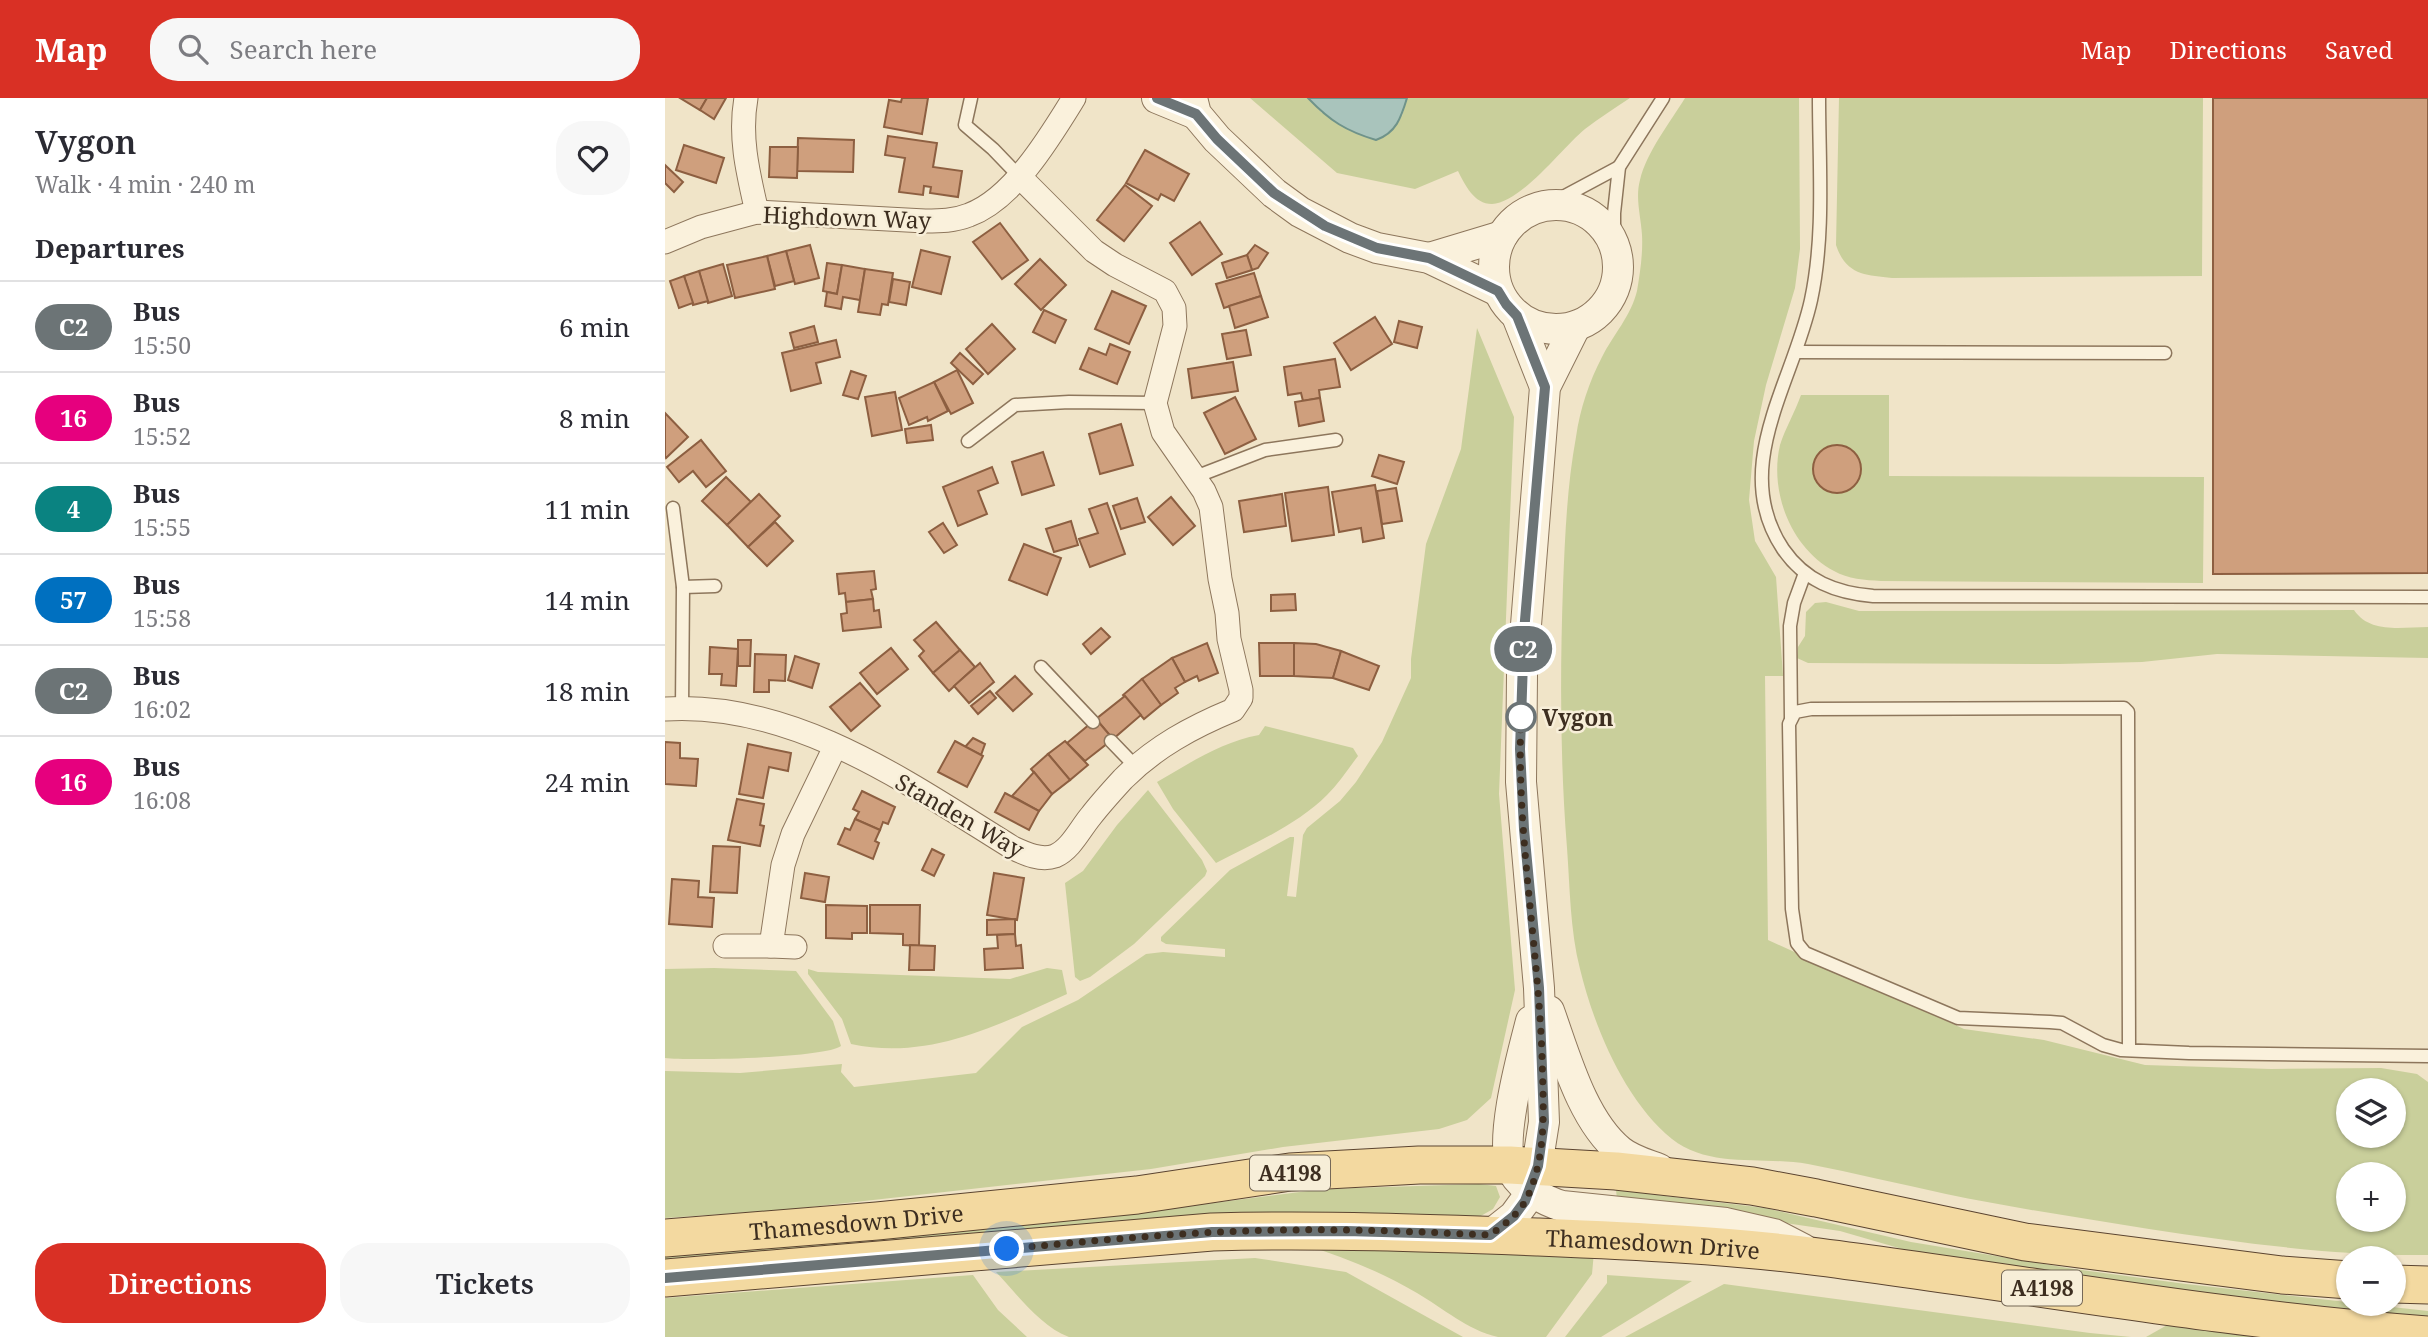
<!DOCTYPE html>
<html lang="en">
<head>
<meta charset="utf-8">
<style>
	:root { --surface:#fff; --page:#f7f7f7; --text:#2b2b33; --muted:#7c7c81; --line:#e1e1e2; --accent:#d93025 }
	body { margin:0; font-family:"Noto Serif",serif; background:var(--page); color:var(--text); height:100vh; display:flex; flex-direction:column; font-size:26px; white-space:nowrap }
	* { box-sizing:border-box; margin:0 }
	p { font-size:23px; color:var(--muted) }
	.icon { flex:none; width:38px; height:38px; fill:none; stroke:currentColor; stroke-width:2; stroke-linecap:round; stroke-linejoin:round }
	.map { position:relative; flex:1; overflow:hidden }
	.sheet { display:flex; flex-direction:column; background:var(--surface); width:665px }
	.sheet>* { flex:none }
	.badge { padding:0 14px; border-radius:23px; font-size:24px; line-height:46px }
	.controls { position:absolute; left:1671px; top:980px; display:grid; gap:14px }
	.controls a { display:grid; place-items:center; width:70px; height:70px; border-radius:50%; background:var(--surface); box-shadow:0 2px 5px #0004; font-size:35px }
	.you { position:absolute; width:35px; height:35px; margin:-18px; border:5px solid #fff; border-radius:50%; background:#1a73e8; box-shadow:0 0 0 10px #1a73e833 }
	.map>.badge { position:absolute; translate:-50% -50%; box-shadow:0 0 0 4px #fff }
	h2 { padding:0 35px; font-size:26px; line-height:63px }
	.round { display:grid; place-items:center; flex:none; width:74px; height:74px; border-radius:28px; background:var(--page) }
	.headline { display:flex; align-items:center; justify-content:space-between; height:119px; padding:0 35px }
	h1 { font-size:33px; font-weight:600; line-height:52px }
	.primary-button { display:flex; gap:14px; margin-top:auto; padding:14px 35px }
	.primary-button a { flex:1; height:80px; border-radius:28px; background:var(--accent); color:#fff; font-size:28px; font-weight:600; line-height:80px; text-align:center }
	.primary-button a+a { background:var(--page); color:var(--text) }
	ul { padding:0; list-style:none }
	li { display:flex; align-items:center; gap:21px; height:91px; padding:0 35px; border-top:2px solid var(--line) }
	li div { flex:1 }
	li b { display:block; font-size:26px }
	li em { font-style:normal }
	li .badge { min-width:77px; font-weight:700; text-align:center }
	header { display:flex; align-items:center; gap:42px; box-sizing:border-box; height:98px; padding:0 35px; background:var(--accent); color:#fff }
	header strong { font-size:33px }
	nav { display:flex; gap:38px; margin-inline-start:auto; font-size:24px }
	.search { width:490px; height:63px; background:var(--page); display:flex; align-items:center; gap:18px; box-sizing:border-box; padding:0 24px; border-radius:28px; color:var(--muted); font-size:26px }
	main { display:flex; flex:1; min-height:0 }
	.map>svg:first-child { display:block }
	.green { fill:#c9cf9b; fill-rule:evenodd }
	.water { fill:#a9c4bc; stroke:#6f938a; stroke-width:2 }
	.building { fill:#cf9f7d; stroke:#8d5f41; stroke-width:2 }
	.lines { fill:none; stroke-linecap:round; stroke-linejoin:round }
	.service-casing { stroke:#8d765c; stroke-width:15 }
	.minor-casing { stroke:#8d765c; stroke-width:25 }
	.tertiary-casing { stroke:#8d765c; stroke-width:32 }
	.primary-casing { stroke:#5b4430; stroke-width:39 }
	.service { stroke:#faf1dc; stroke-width:12 }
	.minor { stroke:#faf1dc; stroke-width:23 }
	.tertiary { stroke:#faf1dc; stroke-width:30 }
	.primary { stroke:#f3d9a0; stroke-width:37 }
	.line-casing { stroke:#fff; stroke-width:16 }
	.line { stroke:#6c7476; stroke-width:10 }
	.walk { stroke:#3d2e20; stroke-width:7; stroke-dasharray:0 12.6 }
	.stop-dot { fill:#fff; stroke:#6c7476; stroke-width:3.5 }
	.labels { text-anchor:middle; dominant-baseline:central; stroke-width:5; stroke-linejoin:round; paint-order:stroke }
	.shield { fill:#f7eed8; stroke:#756857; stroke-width:2 }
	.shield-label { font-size:21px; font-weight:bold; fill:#3d2e20 }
	.street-label { font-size:23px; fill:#3d2e20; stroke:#f7eed8 }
	.stop-label { font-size:23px; font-weight:bold; fill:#3d2e20; stroke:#f7eed8; text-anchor:start }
</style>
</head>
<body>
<header>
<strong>Map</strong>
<div class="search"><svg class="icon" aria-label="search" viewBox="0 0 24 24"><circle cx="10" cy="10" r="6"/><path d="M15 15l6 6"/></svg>Search here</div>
<nav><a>Map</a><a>Directions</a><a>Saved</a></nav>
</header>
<main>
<section class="sheet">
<div class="headline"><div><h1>Vygon</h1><p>Walk · 4 min · 240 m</p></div><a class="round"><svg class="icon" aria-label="heart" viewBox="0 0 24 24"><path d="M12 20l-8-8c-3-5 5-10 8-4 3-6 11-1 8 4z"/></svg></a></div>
<h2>Departures</h2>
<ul>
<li><span class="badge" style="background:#6c7476;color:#fff">C2</span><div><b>Bus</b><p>15:50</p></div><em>6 min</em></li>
<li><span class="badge" style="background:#e6007e;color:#fff">16</span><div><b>Bus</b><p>15:52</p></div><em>8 min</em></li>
<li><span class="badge" style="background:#0a8381;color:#fff">4</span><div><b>Bus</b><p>15:55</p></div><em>11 min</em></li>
<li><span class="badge" style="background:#0070c0;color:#fff">57</span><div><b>Bus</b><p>15:58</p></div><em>14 min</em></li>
<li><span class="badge" style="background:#6c7476;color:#fff">C2</span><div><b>Bus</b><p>16:02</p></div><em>18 min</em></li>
<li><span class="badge" style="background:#e6007e;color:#fff">16</span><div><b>Bus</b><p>16:08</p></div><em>24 min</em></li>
</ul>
<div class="primary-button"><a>Directions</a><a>Tickets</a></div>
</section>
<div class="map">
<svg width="1763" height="1239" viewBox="0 0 1763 1239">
	<rect width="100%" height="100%" fill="#f0e4c8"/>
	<!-- green -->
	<g class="green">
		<path d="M585,0H643L657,15L737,18L742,0H965C950,10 934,20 920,31C897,50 856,105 827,106C809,106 800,87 793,73L750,91L672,75Z"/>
		<path d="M1020,0H1134L1135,151L1130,190L1101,287L1089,343L1084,402L1090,443L1111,479L1118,578H1100L1103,842L1299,931L1379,942L1480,967L1606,971L1716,970L1752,976L1763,984V1157C1669,1158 1577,1145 1484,1131C1416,1120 1348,1110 1281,1096C1235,1086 1189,1075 1143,1066C1099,1058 1045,1071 1007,1041C960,1003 929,929 915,871C905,832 905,790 902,750C895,662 895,576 898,488C900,438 902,388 911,339C915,311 924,284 937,259C948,237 966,218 972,193C975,175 978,156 977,137C976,119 970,100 975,82C981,55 1006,23 1020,0ZM1684,992H1729V1038H1684ZM1684,1076H1729V1122H1684Z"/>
		<path d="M1174,0H1538L1537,178L1227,180C1200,177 1181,177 1171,147Z"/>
		<polygon points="812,230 849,319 834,696 850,892 826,1000 802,1022 774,1031 618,1049 486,1071 414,1079 119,1112 0,1120 0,973 75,975 177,966 176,974 189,989 311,975 357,929 413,902 481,856 498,854 560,859 560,851 501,846 496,843 496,839 565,772 625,739 629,739 629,742 622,798 631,799 638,737 642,730 675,703 691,684 717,644 746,580 746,561 761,446 796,351"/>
		<path d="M1136,297H1224V378L1539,379L1538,485L1216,483C1200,482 1183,481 1169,473C1126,450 1104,394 1115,347C1120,331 1130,314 1136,297Z"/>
		<path d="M1161,504L1194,513L1689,512C1705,536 1737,529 1763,529V560L1552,556L1477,564L1394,566L1143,565L1132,560L1133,549L1140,538L1141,514L1150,505Z"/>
		<path d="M600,628L688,650L693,658C683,671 674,685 662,697C632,727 588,746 551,765L508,711L492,684C525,665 556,644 594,637Z"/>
		<polygon points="483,692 537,762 542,773 540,778 469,846 425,879 415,883 410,879 400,785 418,773 452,727"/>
		<path d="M49,870L131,873L168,923L176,948C160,960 26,963 0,960V871Z"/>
		<path d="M382,870L397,872L402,896C333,927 264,963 186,946L177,921L143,876V871L153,874L345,881Z"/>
		<polygon points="814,1086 831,1088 835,1099 828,1111 814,1119 0,1166 0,1157 492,1112 659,1091"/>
		<polygon points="951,1092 1100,1110 1246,1144 1409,1171 1521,1186 1763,1213 1763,1219 1553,1198 1244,1153 1175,1133 952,1101"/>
		<path d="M637,1146L929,1154L927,1176L881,1239C866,1239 848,1239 833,1239C802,1232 778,1210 752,1195C715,1173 678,1159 637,1146Z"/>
		<path d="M590,1160L681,1174L798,1239H404C375,1228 352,1196 331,1174Z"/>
		<polygon points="308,1177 333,1212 362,1239 0,1239 0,1200"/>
		<polygon points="942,1177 1027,1183 936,1239 900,1239 942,1185"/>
		<polygon points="1059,1186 1425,1235 1466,1239 960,1239"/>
		<polygon points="1504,1226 1610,1239 1481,1239"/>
	</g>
	<!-- water -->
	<path class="water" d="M643,0H742C736,20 731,35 711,42C681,33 665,23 643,0Z"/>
	<!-- building -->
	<g class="building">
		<polygon points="15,0 42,0 35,12"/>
		<polygon points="42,0 61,0 49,21 35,12"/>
		<polygon points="237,0 263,0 257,36 219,29 224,2 236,4"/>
		<polygon points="1548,0 1763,0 1763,475 1548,476"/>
		<polygon points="223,38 272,45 268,69 297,73 293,99 265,95 266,89 259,88 258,97 234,94 240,60 220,57"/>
		<polygon points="133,40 189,42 188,74 132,73"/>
		<polygon points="19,47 59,60 51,85 11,72"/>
		<polygon points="105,49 133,49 132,80 104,79"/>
		<polygon points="480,52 524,76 509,103 496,96 493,102 461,85"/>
		<polygon points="0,67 18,84 9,94 0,85"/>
		<polygon points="460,87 487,108 459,143 432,122"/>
		<polygon points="535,124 557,156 527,177 505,145"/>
		<polygon points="335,125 363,162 337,181 308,144"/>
		<polygon points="145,147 154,180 130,186 121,153"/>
		<polygon points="590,147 603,155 593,170 587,172 582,157"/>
		<polygon points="256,152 285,159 276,196 247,189"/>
		<polygon points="121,153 129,183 110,188 102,158"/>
		<polygon points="582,157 587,172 562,180 557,165"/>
		<polygon points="102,158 110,191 70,200 62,167"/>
		<polygon points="375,161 401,187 376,212 350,186"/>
		<polygon points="162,165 177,167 172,196 158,193"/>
		<polygon points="58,166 67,198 43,205 34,173"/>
		<polygon points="177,167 200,171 195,202 178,199 176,211 160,208 162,194 172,196"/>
		<polygon points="200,171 228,175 223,207 217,206 215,217 193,214"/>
		<polygon points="34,173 43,203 28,207 19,178"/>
		<polygon points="589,175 596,198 559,210 551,186"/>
		<polygon points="19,178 28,205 14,210 5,183"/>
		<polygon points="228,181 245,184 241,207 224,204"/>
		<polygon points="447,193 481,208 464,246 430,231"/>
		<polygon points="596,198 603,219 570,230 564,208"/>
		<polygon points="379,212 401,222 390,245 368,234"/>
		<polygon points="710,219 727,246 686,272 669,245"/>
		<polygon points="734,223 757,229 752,250 729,244"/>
		<polygon points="327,226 350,251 323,276 301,251"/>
		<polygon points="149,228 153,244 129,250 125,235"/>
		<polygon points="581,232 586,257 562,261 557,236"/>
		<polygon points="171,242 175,259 151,265 156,285 126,293 117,255"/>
		<polygon points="445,246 465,254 452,286 415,271 424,250 441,257"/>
		<polygon points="295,255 318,276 308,286 286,265"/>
		<polygon points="670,261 675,289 654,292 655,300 638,303 636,295 623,297 619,269"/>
		<polygon points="568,264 573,293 527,300 523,271"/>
		<polygon points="292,272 308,305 286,316 269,284"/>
		<polygon points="186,273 201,278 193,301 178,297"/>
		<polygon points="269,284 283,313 263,323 262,319 244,327 234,300"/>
		<polygon points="230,294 237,332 207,338 200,299"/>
		<polygon points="570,299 591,341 560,356 539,315"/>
		<polygon points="655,300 659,323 634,328 630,304"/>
		<polygon points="0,315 23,339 1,360 0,358"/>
		<polygon points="456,326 468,367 435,376 424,336"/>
		<polygon points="266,327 268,342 242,345 240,331"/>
		<polygon points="36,342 61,373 41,389 28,373 14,384 2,369"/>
		<circle cx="1172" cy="371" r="24"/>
		<polygon points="378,354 389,387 357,397 347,364"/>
		<polygon points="714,357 739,364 732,386 707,378"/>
		<polygon points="327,369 333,385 313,393 322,416 293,428 278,389"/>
		<polygon points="61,379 86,404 62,427 37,403"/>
		<polygon points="710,387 719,440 698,444 696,430 674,434 667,394"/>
		<polygon points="663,389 669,437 627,443 620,395"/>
		<polygon points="731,390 737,423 717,426 712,393"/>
		<polygon points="94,396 115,418 83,449 62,427"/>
		<polygon points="617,396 621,428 579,434 574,403"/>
		<polygon points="506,399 530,428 508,447 483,419"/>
		<polygon points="472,400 480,424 456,431 448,408"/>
		<polygon points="442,405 460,456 425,469 414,441 433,435 424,411"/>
		<polygon points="406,423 413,447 389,454 381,431"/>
		<polygon points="110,424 128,443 102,468 83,449"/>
		<polygon points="278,425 292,447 279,455 264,434"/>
		<polygon points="359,446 396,460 382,497 344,482"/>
		<polygon points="209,473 211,491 206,492 208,501 181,504 180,495 174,496 172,476"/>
		<polygon points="630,496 631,512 606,513 606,497"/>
		<polygon points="208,501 209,513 214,512 216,529 178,533 176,516 182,515 181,504"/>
		<polygon points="271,524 295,552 268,575 254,558 259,553 249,542"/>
		<polygon points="436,530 445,539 426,556 418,546"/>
		<polygon points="73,542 86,542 85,568 73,568"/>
		<polygon points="542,545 553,575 534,583 532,578 520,584 507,560"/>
		<polygon points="594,545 629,545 629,578 595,578"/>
		<polygon points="629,545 651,546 676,553 668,580 629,578"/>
		<polygon points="45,549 73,551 71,588 56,587 57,576 44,576"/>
		<polygon points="226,550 243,571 212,596 195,575"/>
		<polygon points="295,552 310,569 284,593 268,575"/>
		<polygon points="676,553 714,568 704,592 668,580"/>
		<polygon points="90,556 121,557 120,583 104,582 104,594 89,594"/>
		<polygon points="130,558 154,566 147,590 123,582"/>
		<polygon points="507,560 520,584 510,590 513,595 496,607 477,581"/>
		<polygon points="315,565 329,584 304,605 289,588"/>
		<polygon points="350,578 367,596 348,613 331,595"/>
		<polygon points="477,581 496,607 479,621 458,597"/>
		<polygon points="195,585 215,608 186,633 165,609"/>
		<polygon points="325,593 331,600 313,616 306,608"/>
		<polygon points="460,598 476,617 448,641 431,621"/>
		<polygon points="431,621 448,641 420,663 402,645"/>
		<polygon points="308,640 320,646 316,657 300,649"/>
		<polygon points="290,643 318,658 302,689 273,674"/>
		<polygon points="400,643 423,667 405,682 383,656"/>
		<polygon points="0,644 15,645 15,660 33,661 31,688 0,686"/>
		<polygon points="83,646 126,655 123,673 104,669 98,700 74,696"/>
		<polygon points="383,656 405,682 387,696 366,671"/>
		<polygon points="369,674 387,696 374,713 347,698"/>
		<polygon points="197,693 230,709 223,726 218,724 215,732 190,721 194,714 188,711"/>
		<polygon points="340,695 374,713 364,732 330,714"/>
		<polygon points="72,701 99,706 95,727 99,728 95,748 63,742"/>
		<polygon points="190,721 215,732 210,743 214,745 208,761 173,746 180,730 185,732"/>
		<polygon points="48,748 75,749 72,795 45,794"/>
		<polygon points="267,751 279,757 269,778 257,772"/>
		<polygon points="140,775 164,779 160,804 136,800"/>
		<polygon points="329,775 359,780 352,822 322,817"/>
		<polygon points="7,781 34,783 33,799 49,800 47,829 4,826"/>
		<polygon points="161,807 202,808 202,835 187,835 187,841 161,840"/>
		<polygon points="205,807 255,807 254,848 238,847 238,836 205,835"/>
		<polygon points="350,821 350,836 322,837 322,822"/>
		<polygon points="350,836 351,848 356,847 358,870 320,872 319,851 333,850 332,837"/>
		<polygon points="245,847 270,848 269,872 244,872"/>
	</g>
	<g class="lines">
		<!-- service casing -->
		<g class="service-casing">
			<g id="service">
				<polyline points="306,0 300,27 328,51 354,78"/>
				<path d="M1154,0C1154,66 1160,137 1146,202C1128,285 1064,370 1118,451C1140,483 1171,495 1208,498L1763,499"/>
				<polyline points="883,107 954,69"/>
				<polyline points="949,143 949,115 954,69 998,0"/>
				<polyline points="1131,254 1500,255"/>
				<polyline points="303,343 350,307 404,304 490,305"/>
				<polyline points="530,379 600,352 671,342"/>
				<polyline points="8,410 18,489 17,610"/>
				<polyline points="18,489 50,488"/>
				<polyline points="376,569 428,624"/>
				<polyline points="1126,620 1125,528 1129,505 1140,475"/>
				<polyline points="446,643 471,669"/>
				<polyline points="1464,952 1463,614 1459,610 1146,611 1130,614 1124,626 1127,811 1132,845 1140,855 1293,920 1385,924 1397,925 1438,947 1456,952 1524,955 1763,958"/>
			</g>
		</g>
		<!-- minor casing -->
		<g class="minor-casing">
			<g id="minor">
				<path d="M81,0C74,39 83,75 92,114"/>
				<path d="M0,144L36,129L92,114L260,123C275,123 289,123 304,117C348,101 385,39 409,0"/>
				<path d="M0,611C129,603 243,685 348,750C361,756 376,763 390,758C406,751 415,731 426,718C436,705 447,693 458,681C490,649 527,629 568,612L576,600V592L564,541L562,515L555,481L546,409L539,393L498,334L490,305L510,228L509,210L500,193L450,167L429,153L354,78"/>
				<polyline points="60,848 106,848 118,767 128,736 170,649"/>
				<polyline points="106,848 130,849"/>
			</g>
		</g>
		<!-- tertiary casing -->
		<g class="tertiary-casing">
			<g id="tertiary">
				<polyline points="492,0 531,16"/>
				<polyline points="527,0 531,16 552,41 609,95 635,114 685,140 712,150 764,160 833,193"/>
				<circle cx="891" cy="169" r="62"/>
				<polyline points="764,160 837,138"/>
				<polyline points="852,218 880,289"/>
				<path d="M884,913C900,957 917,1022 955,1053C966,1062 981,1066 994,1071"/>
				<path d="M866,923C858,954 832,1047 848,1074C858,1091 880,1103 897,1108L1061,1125L1109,1136L1138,1151"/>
				<polyline points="825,1137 849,1118 860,1103 872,1068 879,1024 874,890 856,684 857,577 880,289 910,229"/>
			</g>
		</g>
		<!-- primary casing -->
		<g class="primary-casing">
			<g id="primary">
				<path id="s1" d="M0,1140L212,1123L472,1097L625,1074L754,1067H845L951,1073L1087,1088L1151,1100L1360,1144L1617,1177L1684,1182"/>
				<path id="s2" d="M0,1180L547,1134C655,1131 764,1135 872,1139C966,1143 1061,1147 1154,1159C1357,1185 1559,1222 1763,1237"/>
				<polyline points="1729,1186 1763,1187"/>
			</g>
		</g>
		<!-- service -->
		<use href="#service" class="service"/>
		<!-- minor -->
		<use href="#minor" class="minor"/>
		<!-- tertiary -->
		<use href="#tertiary" class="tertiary"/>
		<!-- primary -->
		<use href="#primary" class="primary"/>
	</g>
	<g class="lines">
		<!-- line casing -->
		<g class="line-casing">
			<polyline id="line" points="0,1180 547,1134 681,1133 825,1137 849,1118 860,1103 873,1068 879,1024 874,890 859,731 855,651 859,534 880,289 852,218 841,206 833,193 764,160 712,150 660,128 609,95 552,41 531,16 492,0"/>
		</g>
		<!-- line -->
		<use href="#line" class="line"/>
		<!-- walk -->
		<path class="walk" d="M342,1151C435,1142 529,1133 623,1132C691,1131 758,1134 825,1137C839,1127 854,1116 862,1100C883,1055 878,1006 877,958C873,845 851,732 856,619"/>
	</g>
	<!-- markers -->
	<circle class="stop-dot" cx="856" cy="619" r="14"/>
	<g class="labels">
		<!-- shield labels -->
		<g class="shield">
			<rect x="585" y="1057.5" width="80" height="35" rx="5"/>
			<rect x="1337" y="1172.5" width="80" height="35" rx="5"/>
		</g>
		<g class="shield-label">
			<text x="625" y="1075">A4198</text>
			<text x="1377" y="1190">A4198</text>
		</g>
		<!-- street labels -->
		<g class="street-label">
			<text transform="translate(182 119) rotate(2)">Highdown Way</text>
			<text transform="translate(295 717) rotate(30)">Standen Way</text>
			<text stroke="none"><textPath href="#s1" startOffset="192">Thamesdown Drive</textPath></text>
			<text stroke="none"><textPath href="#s2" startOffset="990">Thamesdown Drive</textPath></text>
		</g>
		<!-- stop labels -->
		<g class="stop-label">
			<text x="877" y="619">Vygon</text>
		</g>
	</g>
</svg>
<div class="controls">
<a><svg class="icon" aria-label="layers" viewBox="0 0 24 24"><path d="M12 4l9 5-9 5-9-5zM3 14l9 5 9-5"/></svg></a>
<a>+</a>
<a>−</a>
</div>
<div class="you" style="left:342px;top:1151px"></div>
<b class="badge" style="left:858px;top:551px;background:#6c7476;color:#fff">C2</b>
</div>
</main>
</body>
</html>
